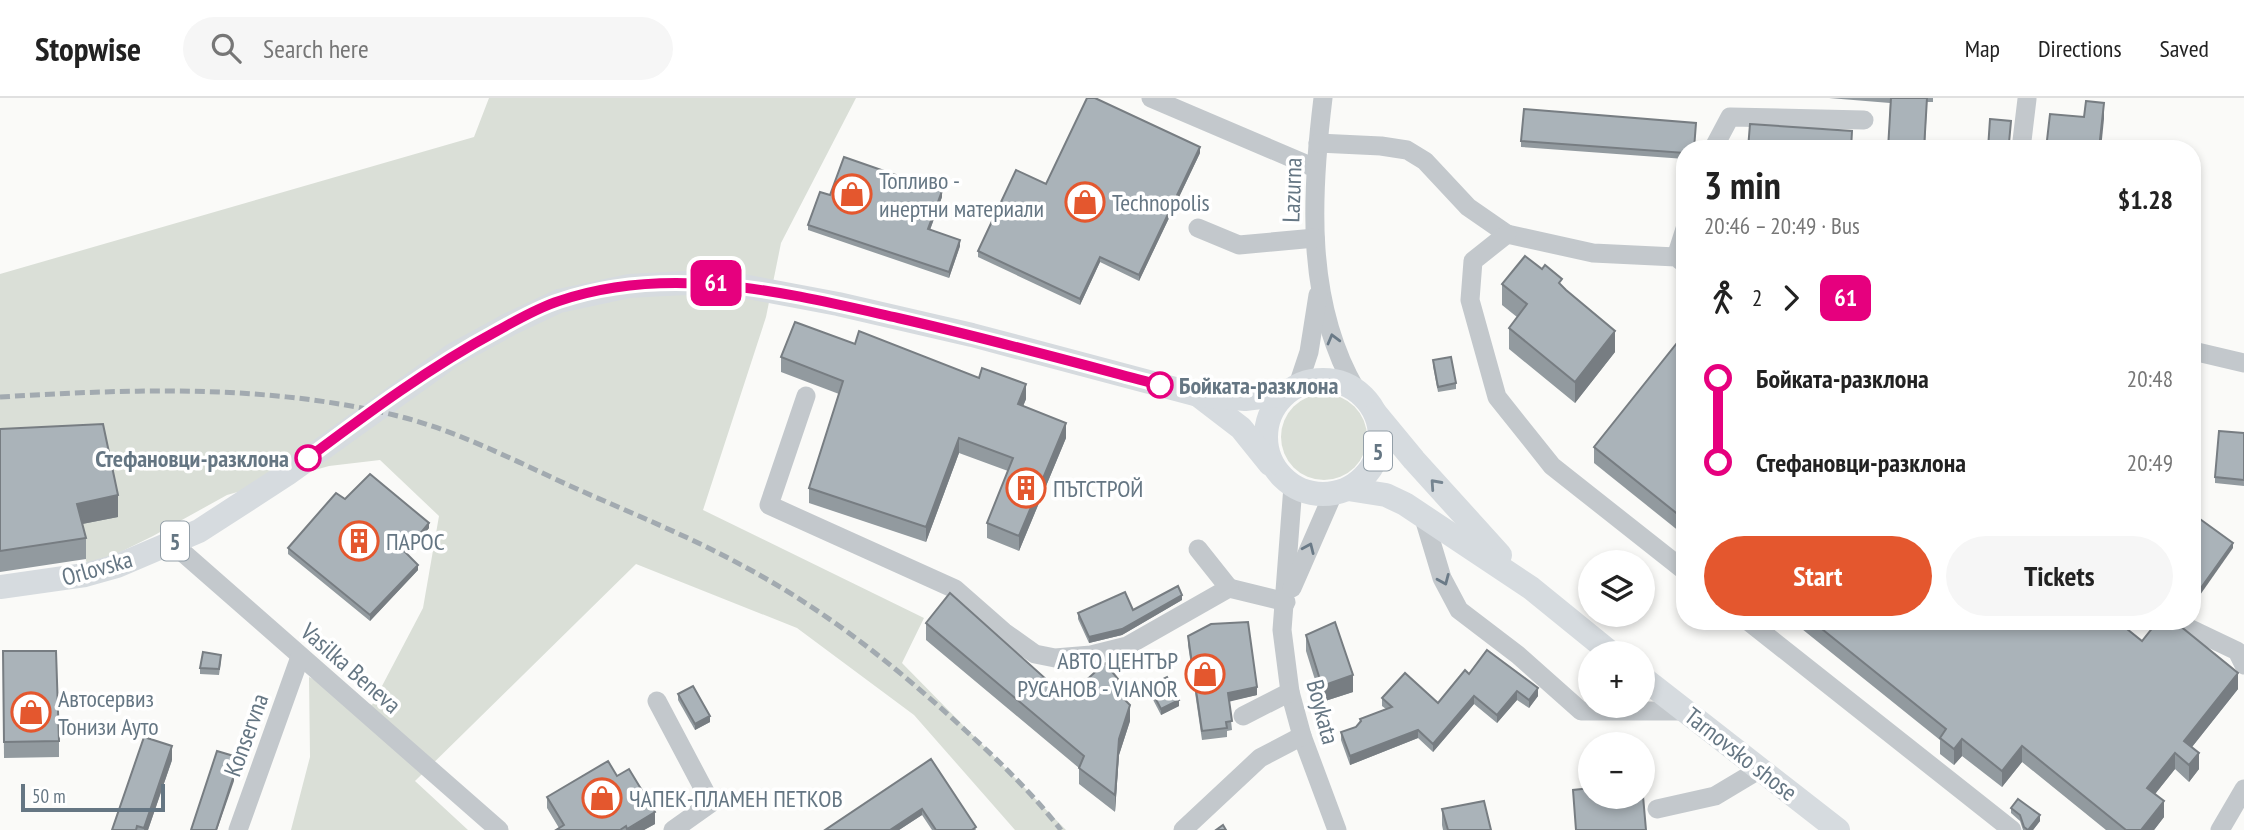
<!DOCTYPE html>
<html lang="en">
<head>
<meta charset="utf-8">
<style>
	:root { --surface:#fff; --page:#f6f6f6; --text:#222; --muted:#767676; --line:#e0e0e0; --accent:#e4572e }
	body { margin:0; font-family:"PT Sans Narrow",sans-serif; background:var(--page); color:var(--text); height:100vh; display:flex; flex-direction:column; font-size:26px; white-space:nowrap }
	* { box-sizing:border-box; margin:0 }
	p { font-size:23px; color:var(--muted) }
	.icon { flex:none; width:38px; height:38px; fill:none; stroke:currentColor; stroke-width:2; stroke-linecap:round; stroke-linejoin:round }
	.map { position:relative; flex:1; overflow:hidden }
	.panel { position:absolute; left:1676px; top:42px; width:525px; height:490px; display:flex; flex-direction:column; background:var(--surface); border-radius:28px; box-shadow:0 4px 10px #0003 }
	.panel>* { flex:none }
	.badge { padding:0 14px; border-radius:10px; font-size:24px; line-height:46px }
	.fabs { position:absolute; left:1578px; top:452px; display:grid; gap:14px }
	.fabs a { display:grid; place-items:center; width:77px; height:77px; border-radius:50%; background:var(--surface); box-shadow:0 4px 10px #0003; font-size:35px }
	.scale { position:absolute; left:21px; bottom:18px; width:144px; box-sizing:border-box; padding-left:7px; border:4px solid #657683; border-top:0; font-size:19px; line-height:24px; white-space:nowrap; color:#657683; -webkit-text-stroke:5px #fff; paint-order:stroke }
	.map>.badge { position:absolute; translate:-50% -50%; box-shadow:0 0 0 4px #fff }
	.legs { display:flex; align-items:center; gap:10px; height:77px; padding:0 28px; font-size:23px }
	.legs p { margin-inline-start:auto }
	.headline { display:flex; align-items:center; justify-content:space-between; height:119px; padding:0 28px }
	h1 { font-size:38px; font-weight:800; line-height:52px }
	.button { display:flex; gap:14px; margin-top:auto; padding:14px 28px }
	.button a { flex:1; height:80px; border-radius:42px; background:var(--accent); color:#fff; font-size:28px; font-weight:800; line-height:80px; text-align:center }
	.button a+a { background:var(--page); color:var(--text) }
	ul { padding:0 28px; list-style:none }
	li { display:flex; align-items:center; gap:24px; height:84px; font-size:26px }
	li i { display:grid; place-items:center; width:10px; height:100%; margin:0 9px; background:currentColor }
	li i::after { content:''; width:18px; height:18px; margin:-9px; border:5px solid; border-radius:50%; background:var(--surface) }
	li p { margin-inline-start:auto }
	li:first-child i { background:linear-gradient(#0000 50%,currentColor 0) }
	li:last-child i { background:linear-gradient(currentColor 50%,#0000 0) }
	header { display:flex; align-items:center; gap:42px; box-sizing:border-box; height:98px; padding:0 35px; background:var(--surface); border-bottom:2px solid var(--line) }
	header strong { font-size:33px }
	nav { display:flex; gap:38px; margin-inline-start:auto; font-size:24px }
	.search { width:490px; height:63px; background:var(--page); display:flex; align-items:center; gap:18px; box-sizing:border-box; padding:0 24px; border-radius:38px; color:var(--muted); font-size:26px }
	.map>svg:first-child { display:block }
	.green { fill:#dadfd7 }
	.lines { fill:none; stroke-linecap:round; stroke-linejoin:round }
	.minor { stroke:#c3c8cc; stroke-width:19 }
	.major { stroke:#d6dbdf; stroke-width:24 }
	.rail { stroke:#a2aab0; stroke-width:5; stroke-dasharray:10 5; stroke-linecap:butt }
	.wall { fill:#929a9f }
	.shaded-wall { fill:#777d82 }
	.building { fill:#aab3b9; stroke:#777d82; stroke-width:2 }
	.oneway { stroke:#6a7a87 }
	.oneway2 { stroke:#768591 }
	.line-1-casing { stroke:#fff; stroke-width:16 }
	.line-1 { stroke:#e6007e; stroke-width:10 }
	.stop-1-dot { fill:#fff; stroke:#e6007e; stroke-width:3.5 }
	.labels { text-anchor:middle; dominant-baseline:central; stroke-width:7; stroke-linejoin:round; paint-order:stroke }
	.shield { fill:#fff; stroke:#939fa8; stroke-width:2 }
	.shield-label { font-size:23px; font-weight:bold; fill:#657683 }
	.poi-label { font-size:24px; fill:#657683; stroke:#fff; text-anchor:start }
	.street-label { font-size:24px; fill:#657683; stroke:#fff }
	.stop-label { font-size:24px; font-weight:bold; fill:#657683; stroke:#fff; text-anchor:start }
</style>
</head>
<body>
<header>
<strong>Stopwise</strong>
<div class="search"><svg class="icon" aria-label="search" viewBox="0 0 24 24"><circle cx="10" cy="10" r="6"/><path d="M15 15l6 6"/></svg>Search here</div>
<nav><a>Map</a><a>Directions</a><a>Saved</a></nav>
</header>
<div class="map">
<svg width="2244" height="732" viewBox="0 0 2244 732">
	<rect width="100%" height="100%" fill="#fafaf8"/>
	<!-- green -->
	<g class="green">
		<polygon points="489,0 856,0 781,145 766,219 703,412 924,520 902,565 1066,732 1015,732 914,617 797,530 636,466 415,683 468,732 291,732 310,659 309,579 372,607 423,510 439,418 380,362 329,368 227,397 153,438 88,470 77,427 0,352 0,176 474,39"/>
		<circle cx="1324" cy="339" r="43"/>
	</g>
	<g class="lines">
		<!-- minor -->
		<g class="minor">
			<polyline points="1151,0 1315,70"/>
			<path d="M1323,0C1311,97 1305,205 1356,292"/>
			<polyline points="1318,45 1381,48 1407,52 1425,63 1468,109 1507,136 1593,155 1676,159 1685,166"/>
			<polyline points="1713,51 1730,19 1864,22"/>
			<polyline points="2021,51 2027,1"/>
			<polyline points="1198,130 1239,147 1315,140"/>
			<polyline points="1507,136 1473,163 1470,202 1497,299 1552,368 1685,473"/>
			<polyline points="1676,159 1685,131"/>
			<polyline points="2193,253 2244,265"/>
			<polyline points="1298,287 1309,254 1318,197"/>
			<polyline points="806,298 769,407 955,491 1004,534 1035,556 1055,560 1091,557 1127,548 1229,490 1286,504"/>
			<polyline points="1293,388 1282,532 1290,594 1302,638 1337,732"/>
			<polyline points="1423,417 1442,480 1459,512 1518,557 1581,613 1687,613"/>
			<polyline points="172,445 499,732"/>
			<polyline points="1198,451 1229,490"/>
			<polyline points="1292,490 1333,396"/>
			<polyline points="1748,523 2012,732"/>
			<polyline points="2174,523 2237,553 2244,567"/>
			<polyline points="657,603 711,705 673,732"/>
			<polyline points="1243,618 1290,594"/>
			<polyline points="1657,711 1715,698 1760,671"/>
			<polyline points="238,732 300,559"/>
			<polyline points="1183,732 1260,660 1302,638"/>
			<polyline points="2220,732 2244,691"/>
		</g>
		<!-- major -->
		<g class="major">
			<circle cx="1323" cy="339" r="57"/>
			<polyline points="1198,297 1241,330 1270,366"/>
			<polyline points="1376,316 1414,362 1500,457"/>
			<polyline points="1348,391 1386,397 1405,406 1531,490 1611,555"/>
			<polyline points="0,489 85,477 117,468 199,433 287,376 453,257 510,226 559,203 629,188 685,185 743,188 838,206 972,237 1198,297 1245,301 1285,296"/>
			<polyline points="1643,580 1838,732"/>
		</g>
		<!-- rail -->
		<path class="rail" d="M0,299C131,291 265,286 394,317C457,332 517,364 577,391C633,416 691,439 745,469C827,513 898,570 966,633C999,663 1033,696 1061,732"/>
	</g>
	<!-- wall -->
	<g class="wall">
		<polygon points="1829,0 1933,0 1933,4 1927,4 1925,51 1888,51 1890,5"/>
		<polygon points="1521,43 1685,51 1685,61 1521,49"/>
		<polygon points="1200,55 1139,183 1100,164 1080,207 978,159 978,153 1046,86"/>
		<polygon points="830,97 942,99 930,132 960,148 949,180 808,132 808,127"/>
		<polygon points="1502,186 1562,188 1615,254 1575,305 1509,251 1509,230 1517,219 1502,207"/>
		<polygon points="1685,244 1685,438 1594,365 1594,349"/>
		<polygon points="855,246 1026,301 1023,308 1066,340 1019,453 987,440 987,425 1008,373 959,355 926,444 809,405 809,390 839,296 781,274 781,259"/>
		<polygon points="1433,262 1456,285 1456,291 1438,294 1433,268"/>
		<polygon points="0,331 118,419 82,426 86,440 86,461 0,474"/>
		<polygon points="2244,335 2244,388 2215,385 2215,379"/>
		<polygon points="345,401 429,430 407,456 418,472 370,523 288,456 288,450"/>
		<polygon points="1182,502 1122,537 1089,545 1078,521 1078,515 1133,512"/>
		<polygon points="1792,523 2117,523 2142,543 2238,591 2192,649 2199,671 2189,684 2175,671 2155,696 2164,719 2154,732 2106,732 2022,664 2002,689 1962,658 1954,667 1940,656 1940,642"/>
		<polygon points="926,525 1067,600 1118,595 1130,623 1119,657 1115,714 1079,686 1079,670 926,542"/>
		<polygon points="1306,537 1353,594 1322,604 1306,553"/>
		<polygon points="1188,538 1257,597 1229,603 1232,632 1227,633 1227,639 1202,642 1188,547"/>
		<polygon points="3,553 59,643 59,659 4,660"/>
		<polygon points="221,563 219,577 200,576 200,570"/>
		<polygon points="1469,576 1538,598 1529,610 1517,602 1497,625 1474,606 1433,654 1418,640 1350,667 1341,642 1341,634 1356,629 1360,624 1360,621 1386,611 1382,608 1382,600 1438,605"/>
		<polygon points="1149,588 1179,608 1161,617 1149,594"/>
		<polygon points="678,596 710,624 695,632 678,602"/>
		<polygon points="931,661 976,732 932,732 922,717 899,732 825,732"/>
		<polygon points="172,662 148,732 112,732"/>
		<polygon points="617,678 655,726 644,732 556,732 559,730 547,710 547,699"/>
		<polygon points="2011,710 2040,723 2033,732 2023,732 2020,723 2011,715"/>
		<polygon points="1442,711 1491,732 1443,732 1442,727"/>
	</g>
	<!-- shaded-wall -->
	<g class="shaded-wall">
		<polygon points="2104,5 2104,21 2101,51 2099,51"/>
		<polygon points="1200,49 1200,55 1139,183 1139,177"/>
		<polygon points="942,93 942,99 928,137 928,131"/>
		<polygon points="960,142 960,148 949,180 949,174"/>
		<polygon points="1100,159 1100,164 1080,207 1080,201"/>
		<polygon points="1615,233 1615,254 1575,305 1575,284"/>
		<polygon points="1026,286 1026,301 1018,321 1018,306"/>
		<polygon points="1066,325 1066,340 1019,453 1019,438"/>
		<polygon points="959,340 959,355 926,444 926,429"/>
		<polygon points="118,397 118,419 77,427 77,406"/>
		<polygon points="429,425 429,430 405,459 405,454"/>
		<polygon points="2233,445 2233,450 2193,507 2193,501"/>
		<polygon points="418,467 418,472 370,523 370,517"/>
		<polygon points="1182,497 1182,502 1122,537 1089,545 1089,539"/>
		<polygon points="2238,575 2238,591 2184,659 2184,643"/>
		<polygon points="1353,577 1353,594 1322,604 1322,588"/>
		<polygon points="1118,581 1118,598 1112,589"/>
		<polygon points="1257,589 1257,597 1228,604 1228,595"/>
		<polygon points="1538,590 1538,598 1529,610 1529,602"/>
		<polygon points="1517,593 1517,602 1497,625 1497,617"/>
		<polygon points="1474,598 1474,606 1433,654 1433,646"/>
		<polygon points="1179,602 1179,608 1161,617 1161,611"/>
		<polygon points="1130,607 1130,623 1119,657 1115,714 1115,697 1119,641"/>
		<polygon points="710,618 710,624 695,632 695,626"/>
		<polygon points="1418,632 1418,640 1350,667 1350,658"/>
		<polygon points="1962,641 1962,658 1954,667 1954,651"/>
		<polygon points="172,648 172,662 148,732 144,732"/>
		<polygon points="2022,648 2022,664 2002,689 2002,673"/>
		<polygon points="2175,655 2175,671 2147,706 2147,690"/>
		<polygon points="2199,655 2199,671 2189,684 2189,667"/>
		<polygon points="237,659 237,664 231,682 231,676"/>
		<polygon points="234,677 234,683 217,732 216,732"/>
		<polygon points="2164,703 2164,719 2154,732 2141,732"/>
		<polygon points="922,711 922,717 899,732 890,732"/>
		<polygon points="655,714 655,726 644,732 627,732"/>
		<polygon points="2040,717 2040,723 2033,732 2028,732"/>
	</g>
	<!-- building -->
	<g class="building">
		<polygon points="1087,0 1095,0 1200,49 1139,177 1100,159 1080,201 978,153 1016,72 1046,86"/>
		<polygon points="1891,0 1927,0 1924,51 1888,51"/>
		<polygon points="2086,3 2104,5 2099,51 2046,51 2050,16 2084,19"/>
		<polygon points="1524,11 1696,25 1694,51 1685,51 1685,55 1521,43"/>
		<polygon points="1990,21 2011,23 2009,45 2011,51 1988,51"/>
		<polygon points="1750,26 1852,33 1851,51 1748,51"/>
		<polygon points="844,59 942,93 928,131 960,142 949,174 808,127 820,94 830,97"/>
		<polygon points="1525,158 1542,171 1545,167 1562,181 1559,185 1566,192 1615,233 1575,284 1509,230 1527,206 1502,186"/>
		<polygon points="795,224 855,246 859,233 979,280 982,270 1026,286 1018,306 1066,325 1019,438 987,425 1013,360 959,340 926,429 809,390 843,283 781,259"/>
		<polygon points="1681,240 1685,244 1685,422 1594,349"/>
		<polygon points="1451,259 1456,285 1438,289 1433,262"/>
		<polygon points="103,326 118,397 77,406 86,440 0,453 0,331"/>
		<polygon points="2219,333 2244,335 2244,382 2215,379"/>
		<polygon points="370,376 429,425 405,454 418,467 370,517 288,450 336,395 345,401"/>
		<polygon points="2193,416 2233,445 2193,501"/>
		<polygon points="1178,488 1182,497 1122,531 1089,539 1078,515 1125,494 1133,512"/>
		<polygon points="950,495 1067,600 1105,565 1118,581 1112,589 1130,607 1119,641 1115,697 1079,670 1084,658 926,525"/>
		<polygon points="1812,523 2117,523 2142,543 2158,523 2174,523 2238,575 2184,643 2199,655 2189,667 2175,655 2147,690 2164,703 2141,732 2126,732 2022,648 2002,673 1962,641 1954,651 1940,640 1946,631"/>
		<polygon points="1248,524 1257,589 1228,595 1232,623 1226,624 1227,630 1202,633 1188,538 1211,526"/>
		<polygon points="1335,524 1353,577 1322,588 1306,537"/>
		<polygon points="1487,552 1538,590 1529,602 1517,593 1497,617 1474,598 1433,646 1418,632 1350,658 1341,634 1356,629 1361,623 1360,621 1392,609 1382,600 1405,575 1438,605 1465,572 1469,576"/>
		<polygon points="3,553 56,553 59,643 4,644"/>
		<polygon points="203,554 221,557 219,571 200,570"/>
		<polygon points="1167,579 1179,602 1161,611 1149,588"/>
		<polygon points="693,588 710,618 695,626 678,596"/>
		<polygon points="144,639 172,648 144,730 137,728 136,732 112,732"/>
		<polygon points="217,653 237,659 231,676 234,677 216,732 191,732"/>
		<polygon points="931,661 976,729 972,732 936,732 922,711 890,732 825,732"/>
		<polygon points="608,663 617,678 629,671 655,714 627,731 626,728 620,732 556,732 564,727 547,699"/>
		<polygon points="1591,690 1591,698 1643,698 1646,732 1576,732 1573,692"/>
		<polygon points="2018,701 2040,717 2028,732 2024,729 2020,717 2011,710"/>
		<polygon points="1484,703 1491,732 1448,732 1442,711"/>
		<polygon points="1223,727 1226,732 1216,732"/>
	</g>
	<!-- one-way arrows -->
	<defs><path id="oneway-chevron" d="M-2-3.5L2.5 0L-2 3.5" fill="none" stroke-width="1.6" stroke-linecap="round" stroke-linejoin="round" transform="scale(1.75)"/></defs>
	<g class="oneway">
		<use href="#oneway-chevron" transform="translate(1333 241) rotate(-105)"/>
		<use href="#oneway-chevron" transform="translate(1309 450) rotate(-66)"/>
		<use href="#oneway-chevron" transform="translate(1444 482) rotate(67)"/>
	</g>
	<use class="oneway2" href="#oneway-chevron" transform="translate(1435 386) rotate(-132)"/>
	<g class="lines">
		<!-- line-1 casing -->
		<g class="line-1-casing">
			<path id="line-1" d="M308,360C368,315 430,269 497,233C517,222 537,210 559,203C671,165 787,195 898,220C986,240 1073,264 1160,287"/>
		</g>
		<!-- line-1 -->
		<use href="#line-1" class="line-1"/>
	</g>
	<!-- icons -->
	<defs>
		<g id="shop-ring" transform="scale(2.0125)"><circle r="9.5" fill="#fff" stroke="#e4572e" stroke-width="1.5"/><path d="M-5-2.5h2.3a2.7 3.5 0 0 1 5.4 0H5L5.5 6h-11ZM-1.5-2.5h3a1.5 2.3 0 0 0-3 0Z" fill="#e4572e"/></g>
		<g id="building-ring" transform="scale(2.0125)"><circle r="9.5" fill="#fff" stroke="#e4572e" stroke-width="1.5"/><path d="M-4-6H4V6H1V3H-1V6H-4ZM-2.5-4.3h1.7v1.8h-1.7ZM.8-4.3h1.7v1.8H.8ZM-2.5-1h1.7V.8h-1.7ZM.8-1h1.7V.8H.8Z" fill="#e4572e"/></g>
	</defs>
	<g fill-rule="evenodd">
		<use href="#shop-ring" x="852" y="96"/>
		<use href="#shop-ring" x="1085" y="104"/>
		<use href="#building-ring" x="1026" y="390"/>
		<use href="#building-ring" x="359" y="443"/>
		<use href="#shop-ring" x="1205" y="576"/>
		<use href="#shop-ring" x="31" y="614"/>
		<use href="#shop-ring" x="602" y="700"/>
	</g>
	<!-- markers -->
	<g class="stop-1-dot">
		<circle cx="1160" cy="287" r="12"/>
		<circle cx="308" cy="360" r="12"/>
	</g>
	<g class="labels">
		<!-- shield labels -->
		<g class="shield">
			<rect x="1364" y="333.5" width="28" height="39" rx="5"/>
			<rect x="161" y="423.5" width="28" height="39" rx="5"/>
		</g>
		<g class="shield-label">
			<text x="1378" y="353">5</text>
			<text x="175" y="443">5</text>
		</g>
		<!-- poi labels -->
		<g class="poi-label">
			<text x="879" y="82">Топливо -<tspan x="879" dy="28">инертни материали</tspan></text>
			<text x="1112" y="104">Technopolis</text>
			<text x="1053" y="390">ПЪТСТРОЙ</text>
			<text x="386" y="443">ПАРОС</text>
			<text x="1178" y="562" text-anchor="end">АВТО ЦЕНТЪР<tspan x="1178" dy="28">РУСАНОВ - VIANOR</tspan></text>
			<text x="58" y="600">Автосервиз<tspan x="58" dy="28">Тонизи Ауто</tspan></text>
			<text x="629" y="700">ЧАПЕК-ПЛАМЕН ПЕТКОВ</text>
		</g>
		<!-- street labels -->
		<g class="street-label">
			<text transform="translate(1292 92) rotate(-88)">Lazurna</text>
			<text transform="translate(97 470) rotate(-16)">Orlovska</text>
			<text transform="translate(351 570) rotate(41)">Vasilka Beneva</text>
			<text transform="translate(1323 614) rotate(75)">Boykata</text>
			<text transform="translate(246 637) rotate(-70)">Konservna</text>
			<text transform="translate(1741 656) rotate(38)">Tarnovsko shose</text>
		</g>
		<!-- stop labels -->
		<g class="stop-label">
			<text x="1179" y="287">Бойката-разклона</text>
			<text x="289" y="360" text-anchor="end">Стефановци-разклона</text>
		</g>
	</g>
</svg>
<div class="fabs">
<a><svg class="icon" aria-label="layers" viewBox="0 0 24 24"><path d="M12 4l9 5-9 5-9-5zM3 14l9 5 9-5"/></svg></a>
<a>+</a>
<a>−</a>
</div>
<div class="scale">50 m</div>
<b class="badge" style="left:716px;top:185px;background:#e6007e;color:#fff">61</b>
<section class="panel">
<div class="headline"><div><h1>3 min</h1><p>20:46 – 20:49 · Bus</p></div><b>$1.28</b></div>
<div class="legs"><svg class="icon" aria-label="walk" viewBox="0 0 24 24"><circle cx="13" cy="4" r="2"/><path d="M13 8l-2 6 4 7M11 14l-3 7M7 12l3-4h3l4 4"/></svg>2<svg class="icon" aria-label="forward" viewBox="0 0 24 24"><path d="M9 5l7 7-7 7"/></svg><b class="badge" style="background:#e6007e;color:#fff">61</b></div>
<ul>
<li><i style="color:#e6007e"></i><b>Бойката-разклона</b><p>20:48</p></li>
<li><i style="color:#e6007e"></i><b>Стефановци-разклона</b><p>20:49</p></li>
</ul>
<div class="button"><a>Start</a><a>Tickets</a></div>
</section>
</div>
</body>
</html>
